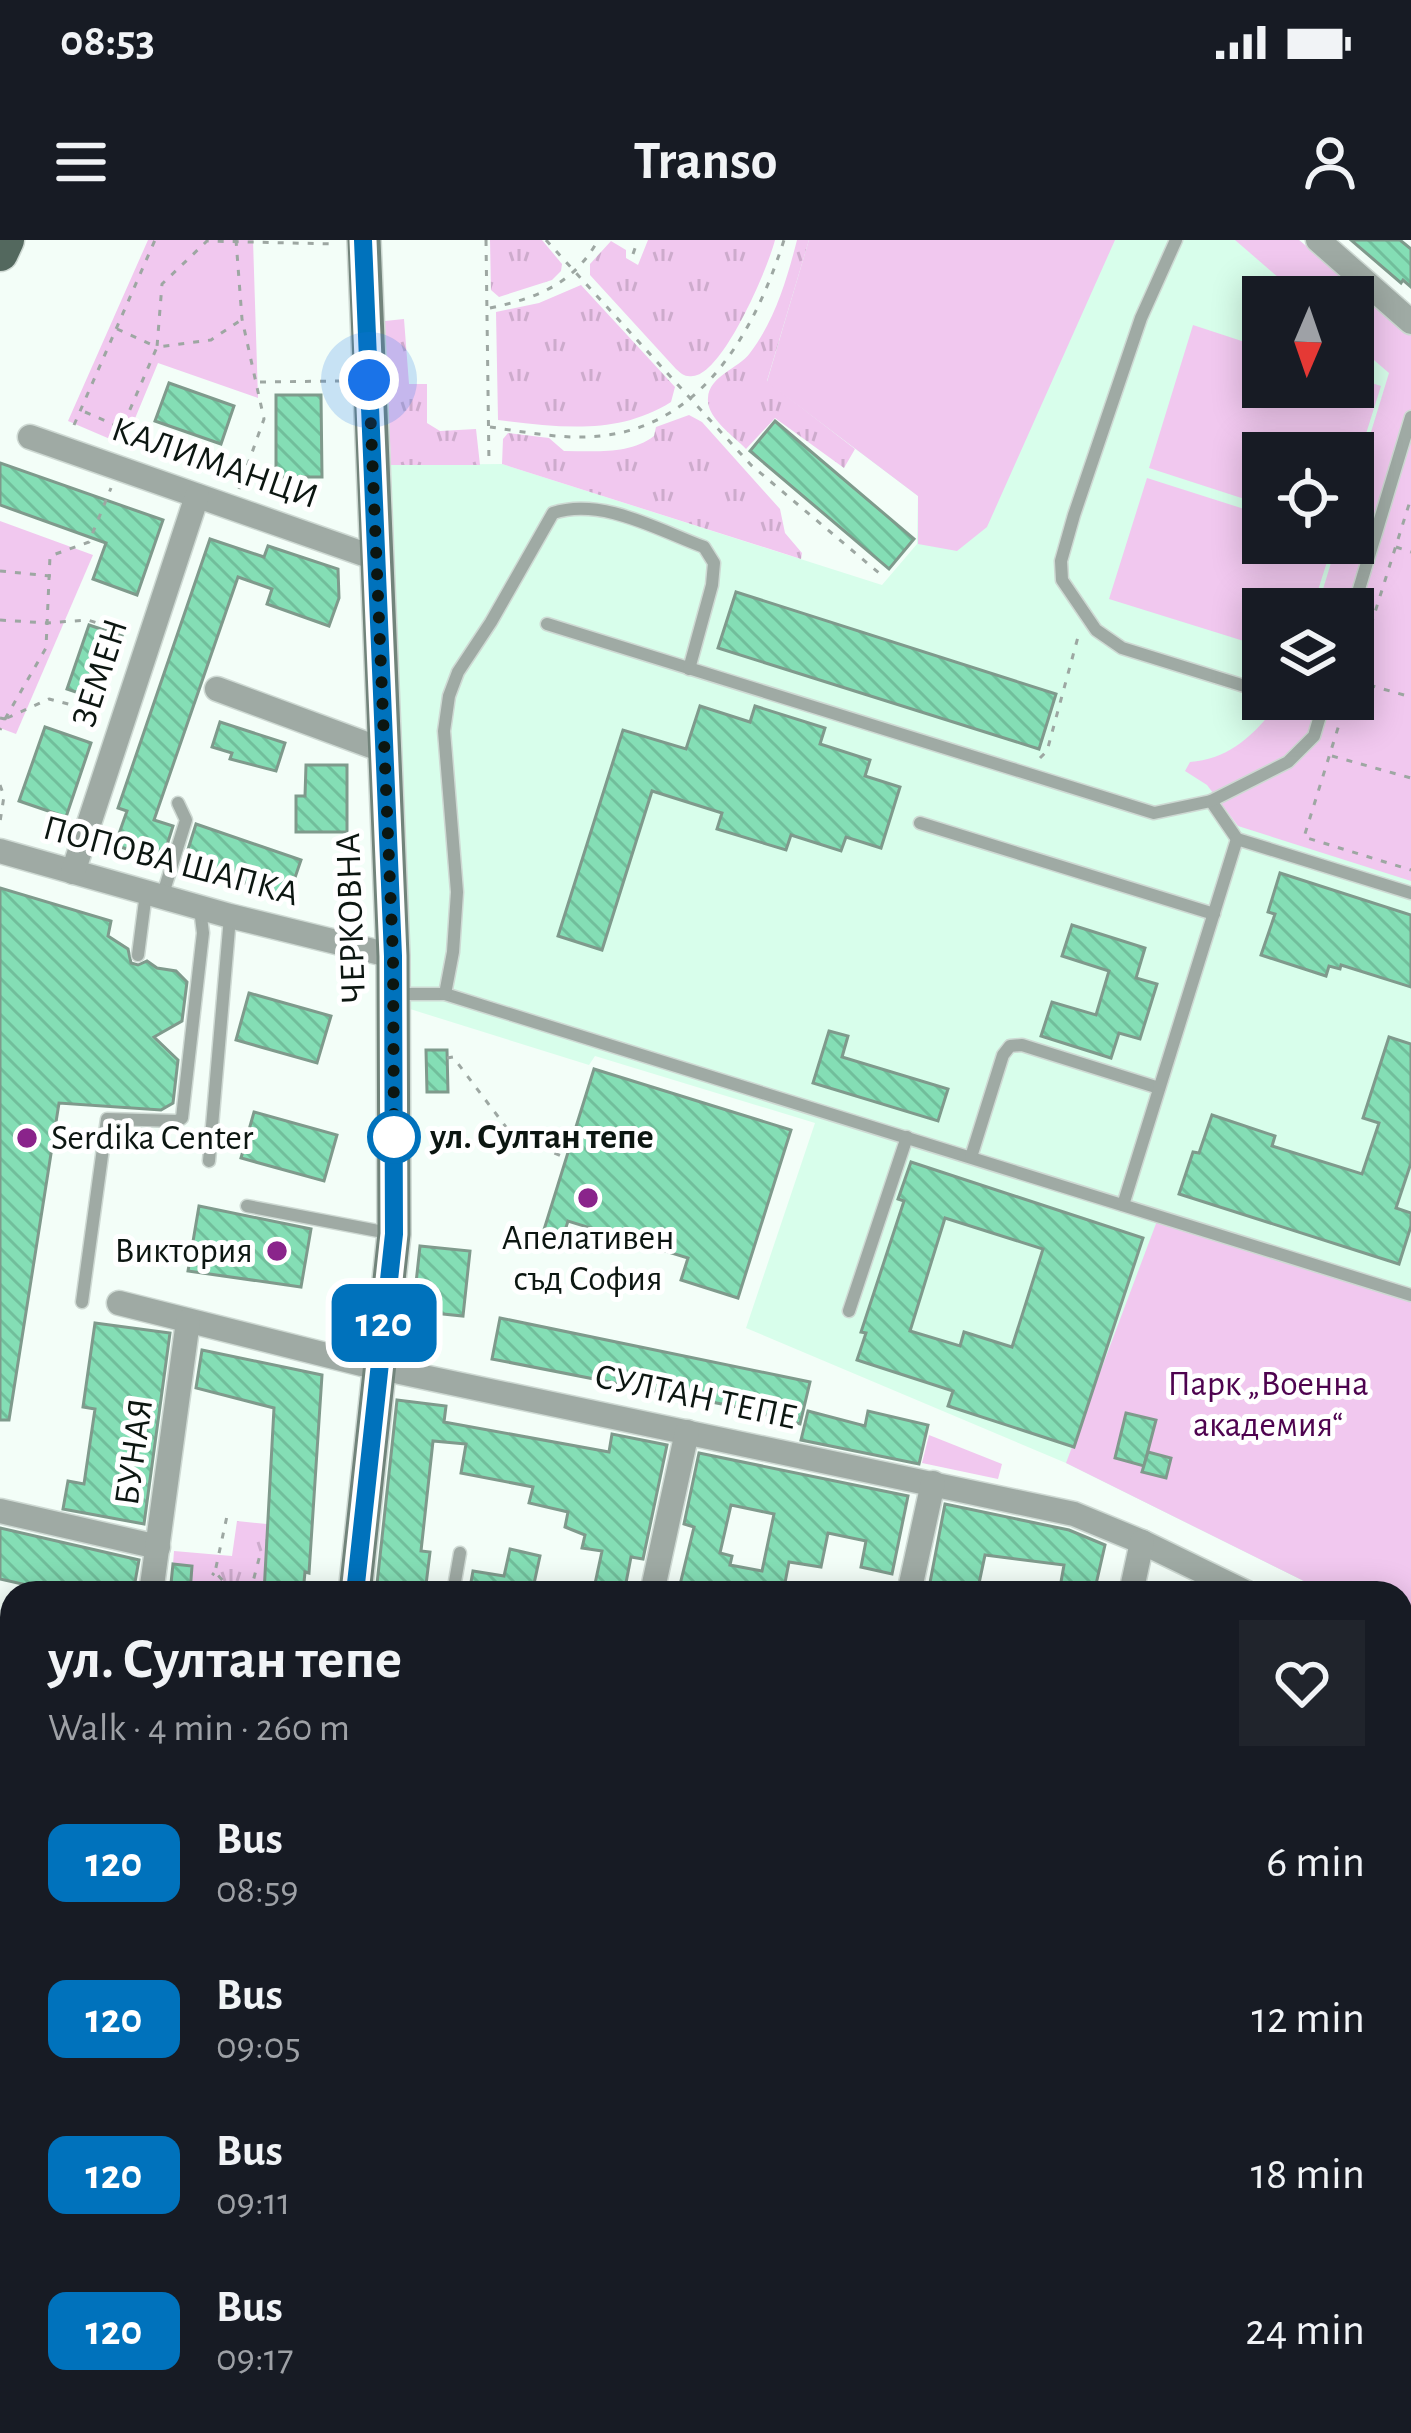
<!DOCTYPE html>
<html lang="en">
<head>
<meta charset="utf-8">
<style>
	:root { --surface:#171b24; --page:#20242c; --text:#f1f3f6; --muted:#9ea1a6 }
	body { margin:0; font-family:"Alegreya Sans",sans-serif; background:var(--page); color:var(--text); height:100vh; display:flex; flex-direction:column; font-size:45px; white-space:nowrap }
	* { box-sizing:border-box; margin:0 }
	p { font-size:39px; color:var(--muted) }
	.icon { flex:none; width:66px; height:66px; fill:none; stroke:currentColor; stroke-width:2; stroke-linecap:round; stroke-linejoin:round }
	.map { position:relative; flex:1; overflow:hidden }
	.sheet { position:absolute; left:0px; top:1341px; width:1413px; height:852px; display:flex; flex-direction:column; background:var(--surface); border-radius:36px 36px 0 0; box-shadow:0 6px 30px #0003 }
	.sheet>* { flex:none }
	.badge { padding:0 24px; border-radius:18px; font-size:42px; line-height:78px }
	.needle { width:78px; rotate:182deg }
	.tools { position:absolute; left:1242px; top:36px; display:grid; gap:24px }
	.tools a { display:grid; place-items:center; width:132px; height:132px; border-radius:0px; background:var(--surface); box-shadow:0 6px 30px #0003; font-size:60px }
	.you { position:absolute; width:60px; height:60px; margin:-30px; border:9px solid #fff; border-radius:50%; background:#1a73e8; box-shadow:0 0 0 18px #1a73e833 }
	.map>.badge { position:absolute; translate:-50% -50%; box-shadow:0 0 0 6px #fff }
	.round { display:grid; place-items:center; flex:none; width:126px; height:126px; border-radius:0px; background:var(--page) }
	.head { display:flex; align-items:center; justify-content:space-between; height:204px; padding:0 48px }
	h1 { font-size:57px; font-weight:600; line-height:90px }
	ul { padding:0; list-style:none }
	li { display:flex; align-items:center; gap:36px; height:156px; padding:0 48px }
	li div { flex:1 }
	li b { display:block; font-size:45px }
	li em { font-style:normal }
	li .badge { min-width:132px; font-weight:700; text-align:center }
	.status { display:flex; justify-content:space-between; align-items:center; height:84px; padding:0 60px; background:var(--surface); direction:ltr }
	.status svg { height:33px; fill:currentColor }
	header { display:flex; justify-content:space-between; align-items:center; height:156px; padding:0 48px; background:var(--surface); font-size:54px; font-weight:600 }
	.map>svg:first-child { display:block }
	.built { fill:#d8feeb; fill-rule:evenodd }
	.grass { fill:url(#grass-tufts) }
	.park { fill:#f1c8ef }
	.building { fill:url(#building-back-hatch); stroke:#7f9a8c; stroke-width:3; fill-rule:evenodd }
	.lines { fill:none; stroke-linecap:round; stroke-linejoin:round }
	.lane-casing { stroke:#ced9d3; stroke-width:15 }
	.street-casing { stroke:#ced9d3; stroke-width:27 }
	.secondary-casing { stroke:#ced9d3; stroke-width:36 }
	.primary-casing { stroke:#ced9d3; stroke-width:39 }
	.path { stroke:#9da7a2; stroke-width:3; stroke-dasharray:6 9; stroke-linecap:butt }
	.lane { stroke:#9faaa4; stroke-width:12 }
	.street { stroke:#9faaa4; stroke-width:24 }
	.secondary { stroke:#72847b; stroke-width:33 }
	.primary { stroke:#53685e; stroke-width:36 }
	.line-casing { stroke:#fff; stroke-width:27 }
	.line { stroke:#0072bc; stroke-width:18 }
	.walk { stroke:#0c1611; stroke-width:12; stroke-dasharray:0 21.6 }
	.stop-dot { fill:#fff; stroke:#0072bc; stroke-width:6 }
	.poi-dot { fill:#8a248b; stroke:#fff; stroke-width:4.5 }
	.labels { text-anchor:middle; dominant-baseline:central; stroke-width:10; stroke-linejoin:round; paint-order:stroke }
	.street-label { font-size:36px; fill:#0c1611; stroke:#fff }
	.stop-label { font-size:36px; font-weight:bold; fill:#0c1611; stroke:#fff; text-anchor:start }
	.poi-label { font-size:36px; fill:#0c1611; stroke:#fff; text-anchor:start }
	.park-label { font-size:36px; fill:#4e034f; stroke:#fff }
</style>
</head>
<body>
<div class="status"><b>08:53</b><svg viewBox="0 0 49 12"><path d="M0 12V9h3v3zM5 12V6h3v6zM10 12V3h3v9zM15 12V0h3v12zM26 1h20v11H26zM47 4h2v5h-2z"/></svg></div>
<header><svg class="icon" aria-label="menu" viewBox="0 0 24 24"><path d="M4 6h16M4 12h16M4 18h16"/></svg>Transo<svg class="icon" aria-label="person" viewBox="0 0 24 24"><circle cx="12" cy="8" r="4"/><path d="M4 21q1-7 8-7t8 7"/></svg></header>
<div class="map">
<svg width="1411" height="2193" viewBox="0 0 1411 2193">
	<defs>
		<pattern id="grass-tufts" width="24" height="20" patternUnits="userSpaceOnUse" patternTransform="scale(3)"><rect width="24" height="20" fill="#f1c8ef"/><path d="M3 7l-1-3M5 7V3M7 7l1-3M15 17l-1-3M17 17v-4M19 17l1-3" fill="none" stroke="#cdabcc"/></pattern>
		<pattern id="building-back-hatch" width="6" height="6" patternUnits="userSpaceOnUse" patternTransform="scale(3)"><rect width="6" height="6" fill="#84deb5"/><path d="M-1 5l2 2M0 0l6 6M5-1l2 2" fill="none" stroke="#71be9b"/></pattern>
	</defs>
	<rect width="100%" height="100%" fill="#f3fef8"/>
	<!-- built -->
	<g class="built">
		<path d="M809,0H1299L1411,94V1394L1401,1389V1353H1328L1066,1223L746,1088L815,883L595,816L589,825L410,769L391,225L502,224L882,345L917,304L918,256L767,142ZM1263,57H1353V147H1263ZM1263,213H1353V303H1263ZM1263,369H1353V459H1263Z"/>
		<polygon points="1401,1452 1411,1457 1411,1618 1401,1652"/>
	</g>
	<!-- grass -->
	<g class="grass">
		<polygon points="490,0 542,0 562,24 561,31 552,40 499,57 491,50"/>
		<path d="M648,0H775C768,28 723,134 693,136C684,137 682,134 676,129L590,35V24L611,1L626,10V18L638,25Z"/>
		<path d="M797,0H809L767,141L855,209L844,228L775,178L746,209C734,196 706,178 708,158C709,136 738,129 750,113C775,80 787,39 797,0Z"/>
		<path d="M581,45L675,147L671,162C617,196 558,187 498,180L496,72L539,63Z"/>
		<polygon points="404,79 409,144 427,144 427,183 440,191 476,189 480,225 391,225 385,81"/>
		<path d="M689,175L702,182L780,269L785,293L802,313L801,319L502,224L503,199L508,193L549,198L564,211C594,211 629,215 654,196L656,187Z"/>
		<polygon points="237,1281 277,1285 269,1342 261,1341 259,1350 191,1341 192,1326 173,1324 174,1311 232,1316"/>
	</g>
	<!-- park -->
	<g class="park">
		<polygon points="148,0 253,0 258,158 158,123 124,205 68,181"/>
		<polygon points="809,0 1115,0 987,287 957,311 918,304 918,256 767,142"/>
		<path d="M1235,0H1299L1411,94V641L1238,586L1207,545L1185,531L1190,522C1230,520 1259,491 1281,459H1353V369H1317L1337,303H1353V251L1389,133L1353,102V57H1301Z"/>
		<polygon points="1193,85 1263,108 1263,147 1353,147 1353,137 1381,146 1353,235 1353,213 1263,213 1263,265 1149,228"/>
		<polygon points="1147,238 1263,275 1263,303 1333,303 1312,369 1263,369 1263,407 1109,359"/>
		<polygon points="0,281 93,315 16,494 0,488"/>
		<polygon points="1157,981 1411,1061 1411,1394 1401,1389 1401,1353 1328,1353 1066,1223"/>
		<polygon points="929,1195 1002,1224 998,1239 922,1223"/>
	</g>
	<!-- building -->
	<g class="building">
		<polygon points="1351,0 1400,0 1411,9 1411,47 1403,40 1401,43"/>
		<polygon points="169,143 234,166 221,204 155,181"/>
		<polygon points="276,155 321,155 322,237 276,237"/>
		<polygon points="775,181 914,299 889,329 750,211"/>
		<polygon points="0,223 163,280 137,355 93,339 106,303 0,265"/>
		<polygon points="210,299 264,317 268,306 338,329 339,358 329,386 267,364 272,349 238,337 154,580 173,586 162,621 115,605 127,571 118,568"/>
		<polygon points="736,352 1056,454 1039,509 718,408"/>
		<polygon points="89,385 122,396 100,460 67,449"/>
		<polygon points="700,466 750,482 755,466 825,488 820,504 870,520 865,536 900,547 881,608 846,597 841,611 791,595 786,610 717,589 722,573 652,551 602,710 558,696 623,490 686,509"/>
		<polygon points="220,482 285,503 276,531 230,519 232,513 212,507"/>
		<polygon points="45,487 91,503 66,577 19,561"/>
		<polygon points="306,525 347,525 347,592 296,592 296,556 305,556"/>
		<polygon points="196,584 301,620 288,658 184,622"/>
		<polygon points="1280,633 1411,675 1411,747 1341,725 1340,729 1329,726 1326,736 1261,715 1275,674 1268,672"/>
		<polygon points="0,648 111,681 108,696 128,709 131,723 138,725 147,721 157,728 176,731 187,742 182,781 154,797 178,820 173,863 161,870 59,863 9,1180 0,1180"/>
		<polygon points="1072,685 1145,708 1136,738 1157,744 1140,799 1119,793 1111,818 1041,796 1052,762 1096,775 1109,731 1062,716"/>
		<polygon points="249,753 331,776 317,823 236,800"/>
		<polygon points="829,791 848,796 842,817 948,849 938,881 813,843"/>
		<polygon points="1389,797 1411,804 1411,923 1396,968 1411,973 1411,986 1399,1024 1179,954 1193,912 1199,913 1212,875 1275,896 1272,906 1362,934 1379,883 1363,878"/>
		<polygon points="426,810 447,810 448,852 427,852"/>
		<polygon points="594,829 791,890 738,1058 681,1040 688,1018 568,981 561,1003 542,996"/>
		<polygon points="254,872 337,895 324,941 241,918"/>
		<path d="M911,922L1143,998L1074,1207L948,1166L953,1151L857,1120L866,1093L861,1092L904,961L898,959ZM945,978L1043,1009L1012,1107L964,1092L960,1106L910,1091Z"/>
		<polygon points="199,966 311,989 301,1047 188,1031"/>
		<polygon points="420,1006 470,1011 463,1076 413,1071"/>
		<polygon points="500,1078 810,1142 800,1184 737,1167 492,1119"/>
		<polygon points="95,1083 170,1093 144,1284 63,1269 68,1241 84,1244 95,1169 83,1167"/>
		<polygon points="202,1110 322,1135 309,1333 305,1332 303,1353 264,1353 274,1168 196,1148"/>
		<polygon points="397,1160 446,1166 444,1182 609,1212 612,1194 667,1205 643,1319 631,1317 624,1353 593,1353 602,1311 582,1308 585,1295 565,1287 568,1272 529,1263 533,1247 461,1233 466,1204 433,1201 421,1311 430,1312 425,1353 376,1353"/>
		<polygon points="808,1171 865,1186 868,1171 928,1185 919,1224 801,1200"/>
		<polygon points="1126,1173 1156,1180 1144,1226 1115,1218"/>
		<polygon points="1148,1212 1171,1218 1166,1238 1142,1232"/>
		<path d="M699,1213L908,1256L892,1334L861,1327L866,1301L828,1293L821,1327L789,1322L783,1353H678L694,1287L684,1284ZM731,1265L774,1274L762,1331L730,1325L732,1316L720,1313Z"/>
		<polygon points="945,1264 1069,1290 1105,1305 1094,1353 1059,1353 1064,1325 985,1315 977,1353 928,1353"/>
		<polygon points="0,1288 139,1320 133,1353 62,1353 0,1339"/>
		<polygon points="510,1309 540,1316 532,1353 469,1353 473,1331 504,1336"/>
		<polygon points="173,1324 192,1326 190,1353 170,1353"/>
	</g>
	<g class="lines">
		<!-- lane casing -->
		<g class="lane-casing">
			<g id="lane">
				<polyline points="1176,0 1141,78 1074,275 1061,321 1062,340 1096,390 1122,408 1251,448"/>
				<polyline points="1353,369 1411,177"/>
				<polyline points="547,384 1154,573 1211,561 1237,599 1411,653"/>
				<polyline points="1211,561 1288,522 1314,496 1325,459"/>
				<polyline points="920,583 1214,674"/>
				<polyline points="162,657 186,580 178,563"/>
				<polyline points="138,715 146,653"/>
				<polyline points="396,754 445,754 1411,1055"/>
				<path d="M445,754L453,712L457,652L444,491L449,456L458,432L491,382L553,273C602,257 658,290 704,307L714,323L712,345L689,429"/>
				<polyline points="971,917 1003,815 1010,806 1022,805 1159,848"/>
				<polyline points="209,921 230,677"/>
				<polyline points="1123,965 1237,599"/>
				<polyline points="247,966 394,994"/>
				<polyline points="82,1062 107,879 177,881 182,878 203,693 200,669"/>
				<polyline points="849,1071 907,897"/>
				<polyline points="453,1353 460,1313"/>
				<polyline points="0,1903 10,1876"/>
			</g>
		</g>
		<!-- street casing -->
		<g class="street-casing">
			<g id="street">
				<polyline points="1318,0 1411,82"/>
				<polyline points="30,197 375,318"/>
				<polyline points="217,449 385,511"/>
				<polyline points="0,611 230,676 393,716"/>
				<polyline points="73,632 197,256"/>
				<polyline points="119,1063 362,1124 1074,1274 1142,1302 1247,1353"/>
				<polyline points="0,1271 158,1307"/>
				<polyline points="151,1353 188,1081"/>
				<polyline points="652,1353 687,1192"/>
				<polyline points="909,1353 933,1243"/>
				<polyline points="1131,1353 1142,1302"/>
				<polyline points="1401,1428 1411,1433"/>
				<polyline points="0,1677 12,1678"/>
				<polyline points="0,1904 12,1907"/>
				<polyline points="1401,2143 1411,2145"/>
				<polyline points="0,2170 12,2172"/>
				<polyline points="66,2181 124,2193"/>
				<polyline points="501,2181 501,2193"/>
				<polyline points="757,2181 759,2193"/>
				<polyline points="48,2193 48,2181"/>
				<polyline points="1116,2193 1118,2181"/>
			</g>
		</g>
		<!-- secondary casing -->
		<g class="secondary-casing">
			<g id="secondary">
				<polyline points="355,1353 394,994 393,716 364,0"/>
				<polyline points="0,1477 12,1479"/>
				<polyline points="1401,1757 1411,1759"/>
				<polyline points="265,2193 266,2181"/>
			</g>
		</g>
		<!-- primary casing -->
		<g class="primary-casing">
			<polyline id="primary" points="0,13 6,0"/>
		</g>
		<!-- path -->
		<g class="path">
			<polyline points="236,0 242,79 264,179 239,249"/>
			<polyline points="486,0 489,225"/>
			<polyline points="546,0 751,225 879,333"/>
			<polyline points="633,14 638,0"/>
			<path d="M490,68C537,58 574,44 598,0"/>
			<polyline points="117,89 157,107 162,44 207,1 336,4"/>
			<polyline points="260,142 340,141"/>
			<polyline points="85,172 122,188 157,107 211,100 241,80"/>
			<polyline points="74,185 155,0"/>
			<path d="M490,187C526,192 564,200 600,196C704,186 756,88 784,0"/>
			<polyline points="113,204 122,188"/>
			<polyline points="1396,307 1411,312"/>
			<polyline points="0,331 51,336"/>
			<polyline points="0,380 47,383 88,380 128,393"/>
			<polyline points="1355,441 1411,457"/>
			<polyline points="1353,442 1411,258"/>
			<polyline points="1347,459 1304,597 1411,630"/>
			<polyline points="0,478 5,479 0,490"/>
			<polyline points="7,478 49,459 99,472"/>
			<polyline points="5,479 46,408 50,316 89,302 111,248"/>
			<polyline points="1332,516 1411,538"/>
			<polyline points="1040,518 1047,511 1078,397"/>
			<polyline points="0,545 4,556 0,582"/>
			<polyline points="447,818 453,817 512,895 566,918"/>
			<polyline points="203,1347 214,1333"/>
			<polyline points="226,1353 227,1345 215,1332 227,1276"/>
			<polyline points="250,1353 260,1315"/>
		</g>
		<!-- lane -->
		<use href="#lane" class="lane"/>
		<!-- street -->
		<use href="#street" class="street"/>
		<!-- secondary -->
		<use href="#secondary" class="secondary"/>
		<!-- primary -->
		<use href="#primary" class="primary"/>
	</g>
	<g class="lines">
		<!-- line casing -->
		<g class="line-casing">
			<polyline id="line" points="355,1353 394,994 393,716 363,0"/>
		</g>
		<!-- line -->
		<use href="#line" class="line"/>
		<!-- walk -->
		<polyline class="walk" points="369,140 393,716 394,906 394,897"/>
	</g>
	<!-- markers -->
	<circle class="stop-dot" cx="394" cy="897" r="24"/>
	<g class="poi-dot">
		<circle cx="27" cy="898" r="12"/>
		<circle cx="588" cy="958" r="12"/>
		<circle cx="277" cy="1011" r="12"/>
	</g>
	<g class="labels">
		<!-- street labels -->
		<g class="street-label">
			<text transform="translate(215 223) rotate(19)">КАЛИМАНЦИ</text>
			<text transform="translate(100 433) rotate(-72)">ЗЕМЕН</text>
			<text transform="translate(171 621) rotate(15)">ПОПОВА ШАПКА</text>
			<text transform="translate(351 678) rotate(-92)">ЧЕРКОВНА</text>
			<text transform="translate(696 1157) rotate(12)">СУЛТАН ТЕПЕ</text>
			<text transform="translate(134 1212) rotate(-82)">БУНАЯ</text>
		</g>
		<!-- stop labels -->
		<g class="stop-label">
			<text x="430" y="897">ул. Султан тепе</text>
		</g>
		<!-- poi labels -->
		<g class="poi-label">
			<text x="51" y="898">Serdika Center</text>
			<text x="588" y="998" text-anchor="middle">Апелативен<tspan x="588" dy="41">съд София</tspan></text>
			<text x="253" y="1011" text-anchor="end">Виктория</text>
		</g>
		<!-- park labels -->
		<g class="park-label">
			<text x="1268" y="1144">Парк „Военна<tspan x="1268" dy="41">академия“</tspan></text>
		</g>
	</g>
</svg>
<div class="tools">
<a><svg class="needle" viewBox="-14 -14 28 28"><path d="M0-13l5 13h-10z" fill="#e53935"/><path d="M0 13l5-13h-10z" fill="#9ea1a6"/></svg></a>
<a><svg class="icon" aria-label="locate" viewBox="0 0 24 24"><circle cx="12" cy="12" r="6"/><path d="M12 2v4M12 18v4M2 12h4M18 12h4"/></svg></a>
<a><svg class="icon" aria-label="layers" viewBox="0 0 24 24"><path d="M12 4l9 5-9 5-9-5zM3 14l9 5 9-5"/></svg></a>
</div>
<div class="you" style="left:369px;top:140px"></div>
<b class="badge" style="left:384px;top:1083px;background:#0072bc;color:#fff">120</b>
<section class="sheet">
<div class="head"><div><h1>ул. Султан тепе</h1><p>Walk · 4 min · 260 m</p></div><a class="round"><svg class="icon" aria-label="heart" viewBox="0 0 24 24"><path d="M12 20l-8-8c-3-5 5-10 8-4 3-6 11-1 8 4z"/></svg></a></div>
<ul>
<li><span class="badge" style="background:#0072bc;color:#fff">120</span><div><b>Bus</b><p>08:59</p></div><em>6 min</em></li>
<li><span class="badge" style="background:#0072bc;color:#fff">120</span><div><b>Bus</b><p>09:05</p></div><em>12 min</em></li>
<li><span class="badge" style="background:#0072bc;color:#fff">120</span><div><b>Bus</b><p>09:11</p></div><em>18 min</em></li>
<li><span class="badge" style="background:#0072bc;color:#fff">120</span><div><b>Bus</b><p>09:17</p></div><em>24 min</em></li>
</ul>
</section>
</div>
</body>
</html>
